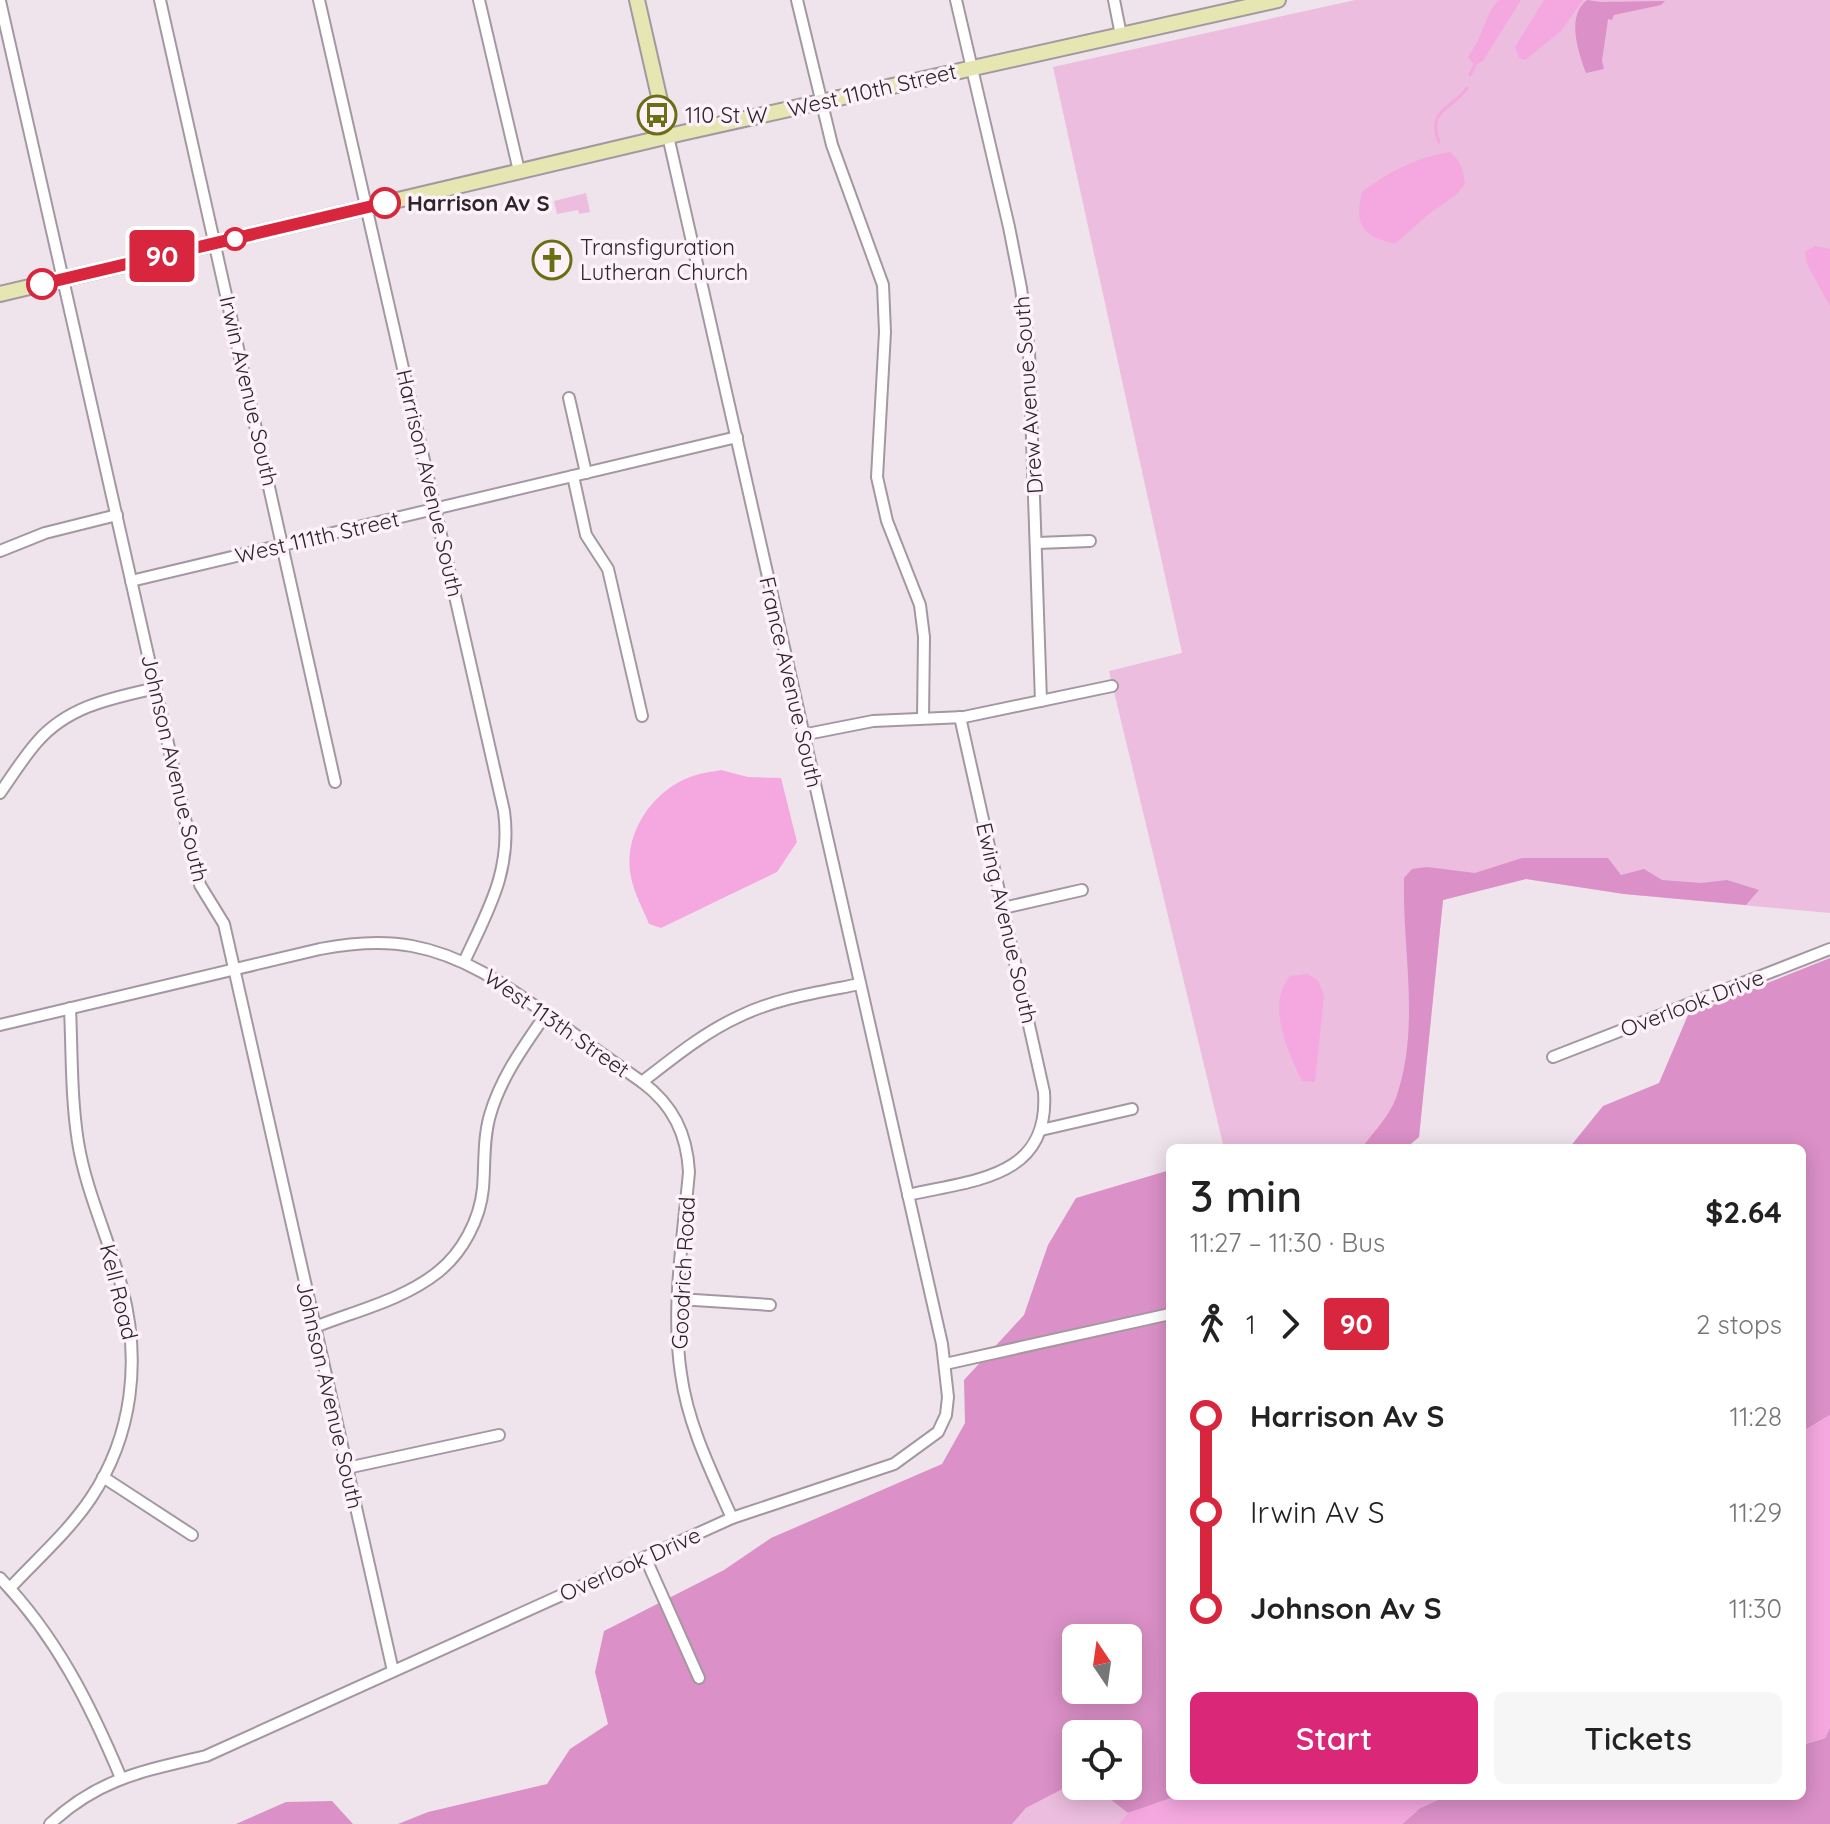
<!DOCTYPE html>
<html lang="en">
<head>
<meta charset="utf-8">
<style>
	:root { --surface:#fff; --page:#f6f6f6; --text:#222; --muted:#767676; --accent:#db2777 }
	body { margin:0; font-family:Quicksand,sans-serif; background:var(--page); color:var(--text); height:100vh; display:flex; flex-direction:column; font-size:30px; white-space:nowrap }
	* { box-sizing:border-box; margin:0 }
	p { font-size:26px; color:var(--muted) }
	.icon { flex:none; width:44px; height:44px; fill:none; stroke:currentColor; stroke-width:2; stroke-linecap:round; stroke-linejoin:round }
	.map { position:relative; flex:1; overflow:hidden }
	.drawer { position:absolute; left:1166px; top:1144px; width:640px; height:656px; display:flex; flex-direction:column; background:var(--surface); border-radius:12px; box-shadow:0 4px 20px #0003 }
	.drawer>* { flex:none }
	.badge { padding:0 16px; border-radius:6px; font-size:28px; line-height:52px }
	.needle { width:52px; rotate:347deg }
	.controls { position:absolute; left:1062px; top:1624px; display:grid; gap:16px }
	.controls a { display:grid; place-items:center; width:80px; height:80px; border-radius:12px; background:var(--surface); box-shadow:0 4px 20px #0003; font-size:40px }
	.map>.badge { position:absolute; translate:-50% -50%; box-shadow:0 0 0 4px #fff }
	.legs { display:flex; align-items:center; gap:12px; height:88px; padding:0 24px; font-size:26px }
	.legs p { margin-inline-start:auto }
	.headline { display:flex; align-items:center; justify-content:space-between; height:136px; padding:0 24px }
	h1 { font-size:44px; font-weight:600; line-height:60px }
	.action { display:flex; gap:16px; margin-top:auto; padding:16px 24px }
	.action a { flex:1; height:92px; border-radius:12px; background:var(--accent); color:#fff; font-size:32px; font-weight:600; line-height:92px; text-align:center }
	.action a+a { background:var(--page); color:var(--text) }
	ul { padding:0 24px; list-style:none }
	li { display:flex; align-items:center; gap:28px; height:96px; font-size:30px }
	li i { display:grid; place-items:center; width:12px; height:100%; margin:0 10px; background:currentColor }
	li i::after { content:''; width:20px; height:20px; margin:-10px; border:6px solid; border-radius:50%; background:var(--surface) }
	li p { margin-inline-start:auto }
	li:first-child i { background:linear-gradient(#0000 50%,currentColor 0) }
	li:last-child i { background:linear-gradient(currentColor 50%,#0000 0) }
	.map>svg:first-child { display:block }
	.green { fill:#ecbdde }
	.forest { fill:#db90c7; fill-rule:evenodd }
	.water { fill:#f5a8df }
	.lines { fill:none; stroke-linecap:round; stroke-linejoin:round }
	.stream { stroke:#f5a8df; stroke-width:3 }
	.street-casing { stroke:#a498a0; stroke-width:14 }
	.secondary-casing { stroke:#a498a0; stroke-width:18 }
	.street { stroke:#fff; stroke-width:10 }
	.secondary { stroke:#e5e6b2; stroke-width:14 }
	.line-1-casing { stroke:#fff; stroke-width:18 }
	.line-1 { stroke:#d7263d; stroke-width:12 }
	.stop-1-dot { fill:#fff; stroke:#d7263d; stroke-width:4 }
	.labels { text-anchor:middle; dominant-baseline:central; stroke-width:7; stroke-linejoin:round; paint-order:stroke }
	.street-label { font-size:22px; fill:#2a2629; stroke:#fef1fa }
	.poi-label { font-size:22px; fill:#2a2629; stroke:#fef1fa; text-anchor:start }
	.stop-label { font-size:22px; font-weight:bold; fill:#2a2629; stroke:#fef1fa; text-anchor:start }
</style>
</head>
<body>
<div class="map">
<svg width="1830" height="1824" viewBox="0 0 1830 1824">
	<rect width="100%" height="100%" fill="#f0e4ec"/>
	<!-- green -->
	<g class="green">
		<polygon points="1355,0 1830,0 1830,913 1624,894 1526,879 1443,900 1419,1137 1406,1148 1224,1148 1109,671 1182,653 1053,67"/>
		<polygon points="586,193 590,212 579,214 578,210 557,214 554,201"/>
		<polygon points="1076,1782 1076,1786 1093,1786 1128,1813 1118,1824 1012,1824 1026,1808"/>
	</g>
	<!-- forest -->
	<g class="forest">
		<path d="M1587,0L1601,2L1665,1L1661,5L1614,15L1612,20L1608,19L1602,61L1604,69L1586,73C1578,51 1566,16 1587,0Z"/>
		<path d="M1522,858H1608L1621,875L1644,869L1662,880L1701,883L1727,880L1759,890L1746,905L1624,894L1526,879L1443,900L1419,1137L1406,1148H1362C1373,1132 1389,1117 1396,1098C1421,1026 1402,951 1404,878L1412,869L1427,867L1475,873Z"/>
		<polygon points="1830,958 1830,1415 1802,1432 1802,1148 1569,1148 1603,1106 1659,1083 1688,1015"/>
		<path d="M1170,1170V1796H1180L1128,1813L1093,1786H1128V1734H1076V1782L1026,1808L1012,1824H398L428,1812L547,1784L570,1749L608,1724L595,1672L604,1631L724,1570L771,1538L942,1464L965,1423L964,1380L1024,1315L1048,1245L1076,1198ZM1076,1638H1128V1690H1076Z"/>
		<polygon points="1830,1727 1830,1824 1402,1824 1420,1808 1446,1796 1802,1796 1802,1745 1825,1738"/>
		<polygon points="332,1801 353,1824 236,1824 286,1802"/>
	</g>
	<!-- water -->
	<g class="water">
		<path d="M1499,0H1521L1483,61L1475,65L1468,57C1472,50 1476,45 1479,38C1486,24 1488,10 1499,0Z"/>
		<polygon points="1544,0 1583,0 1561,31 1525,60 1519,58 1515,47"/>
		<path d="M1450,152C1461,161 1463,170 1465,184L1456,195L1430,213L1395,244C1362,236 1354,225 1362,192C1388,172 1417,157 1450,152Z"/>
		<polygon points="1815,246 1830,249 1830,306 1807,264 1805,252"/>
		<path d="M721,770L748,777L781,778L797,842L777,872L661,928L649,924C643,909 634,893 631,877C622,835 652,791 690,777C700,773 711,772 721,770Z"/>
		<path d="M1307,974L1318,980L1324,996L1315,1082L1302,1081C1287,1050 1266,1005 1290,976Z"/>
		<polygon points="1830,1415 1830,1727 1825,1738 1802,1745 1802,1432"/>
		<polygon points="1176,1796 1446,1796 1420,1808 1402,1824 1118,1824 1128,1813"/>
	</g>
	<g class="lines">
		<!-- stream -->
		<g class="stream">
			<polyline points="1470,75 1475,65"/>
			<path d="M1439,142C1426,109 1453,109 1467,88"/>
		</g>
		<!-- street casing -->
		<g class="street-casing">
			<g id="street">
				<polyline points="160,0 335,782"/>
				<path d="M319,0L504,811C512,871 488,910 464,962"/>
				<polyline points="479,0 519,171"/>
				<polyline points="797,0 832,145 883,285 885,332 877,477 887,521 920,605 924,637 923,718"/>
				<polyline points="956,0 1009,227 1021,288 1029,351 1041,701"/>
				<polyline points="1114,0 1121,35"/>
				<polyline points="0,1 200,885 224,924 393,1671"/>
				<polyline points="569,398 586,473"/>
				<polyline points="573,476 586,535 608,569 642,716"/>
				<polyline points="1037,543 1090,541"/>
				<polyline points="0,551 45,533 117,515"/>
				<polyline points="131,581 737,437"/>
				<polyline points="802,735 873,721 964,717 1112,686"/>
				<path d="M0,793C12,776 23,758 37,742C68,706 112,698 156,688"/>
				<polyline points="1003,908 1082,890"/>
				<path d="M0,1025L320,949C351,943 381,940 412,946C466,956 508,987 552,1018C582,1040 612,1061 642,1082C673,1058 703,1033 740,1016C777,998 820,992 860,984"/>
				<polyline points="1553,1057 1830,949"/>
				<path d="M642,1082C673,1105 687,1134 689,1172C683,1239 671,1308 681,1374C688,1425 711,1471 732,1518"/>
				<polyline points="1041,1130 1132,1109"/>
				<path d="M908,1195C972,1180 1050,1179 1044,1092L960,717"/>
				<polyline points="679,1299 770,1305"/>
				<path d="M315,1327C355,1311 403,1300 438,1272C462,1253 480,1220 483,1188C485,1164 483,1139 490,1115C501,1077 524,1046 546,1014"/>
				<polyline points="945,1364 1170,1314"/>
				<polyline points="347,1468 499,1435"/>
				<polyline points="103,1477 192,1535"/>
				<polyline points="645,1557 699,1678"/>
				<path d="M0,1578C56,1636 90,1704 121,1778"/>
				<path d="M10,1588C37,1559 69,1531 91,1498C133,1435 141,1360 122,1288C109,1239 86,1192 78,1142C71,1098 72,1052 70,1008"/>
				<path d="M50,1824C99,1778 144,1771 206,1756L732,1518L894,1464L938,1432L946,1415L948,1397L942,1344L668,136"/>
			</g>
		</g>
		<!-- secondary casing -->
		<g class="secondary-casing">
			<g id="secondary">
				<polyline points="637,0 668,136"/>
				<polyline points="0,294 682,133 1278,0"/>
			</g>
		</g>
		<!-- street -->
		<use href="#street" class="street"/>
		<!-- secondary -->
		<use href="#secondary" class="secondary"/>
	</g>
	<g class="lines">
		<!-- line-1 casing -->
		<g class="line-1-casing">
			<polyline id="line-1" points="42,284 385,203"/>
		</g>
		<!-- line-1 -->
		<use href="#line-1" class="line-1"/>
	</g>
	<!-- icons -->
	<defs>
		<g id="bus-ring" transform="scale(2)"><circle r="9.5" fill="#fef1fa" stroke="#6b6f14" stroke-width="1.5"/><path d="M-5-6H5V4H4V6H2V4H-2V6H-4V4H-5ZM-3.5-4V0h7V-4ZM-3.5 1.2v1.5H-2V1.2ZM2 1.2v1.5H3.5V1.2Z" fill="#6b6f14"/></g>
		<g id="church-ring" transform="scale(2)"><circle r="9.5" fill="#fef1fa" stroke="#6b6f14" stroke-width="1.5"/><path d="M-1.2-6h2.4v3.5h3.3v2.4h-3.3V6h-2.4V-.1h-3.3v-2.4h3.3Z" fill="#6b6f14"/></g>
	</defs>
	<g fill-rule="evenodd">
		<use href="#bus-ring" x="657" y="115"/>
		<use href="#church-ring" x="552" y="260"/>
	</g>
	<!-- markers -->
	<g class="stop-1-dot">
		<circle cx="385" cy="203" r="14"/>
		<circle cx="235" cy="239" r="10"/>
		<circle cx="42" cy="284" r="14"/>
	</g>
	<g class="labels">
		<!-- street labels -->
		<g class="street-label">
			<text transform="translate(872 90) rotate(-13)">West 110th Street</text>
			<text transform="translate(249 391) rotate(77)">Irwin Avenue South</text>
			<text transform="translate(1028 395) rotate(-94)">Drew Avenue South</text>
			<text transform="translate(430 483) rotate(77)">Harrison Avenue South</text>
			<text transform="translate(317 537) rotate(-13)">West 111th Street</text>
			<text transform="translate(791 682) rotate(77)">France Avenue South</text>
			<text transform="translate(175 768) rotate(77)">Johnson Avenue South</text>
			<text transform="translate(1007 923) rotate(77)">Ewing Avenue South</text>
			<text transform="translate(1692 1003) rotate(-21)">Overlook Drive</text>
			<text transform="translate(557 1023) rotate(35)">West 113th Street</text>
			<text transform="translate(683 1273) rotate(-87)">Goodrich Road</text>
			<text transform="translate(119 1292) rotate(76)">Kell Road</text>
			<text transform="translate(330 1395) rotate(77)">Johnson Avenue South</text>
			<text transform="translate(630 1564) rotate(-24)">Overlook Drive</text>
		</g>
		<!-- poi labels -->
		<g class="poi-label">
			<text x="685" y="115">110 St W</text>
			<text x="580" y="247">Transfiguration<tspan x="580" dy="25">Lutheran Church</tspan></text>
		</g>
		<!-- stop labels -->
		<g class="stop-label">
			<text x="407" y="203">Harrison Av S</text>
		</g>
	</g>
</svg>
<div class="controls">
<a><svg class="needle" viewBox="-14 -14 28 28"><path d="M0-13l5 13h-10z" fill="#e53935"/><path d="M0 13l5-13h-10z" fill="#767676"/></svg></a>
<a><svg class="icon" aria-label="locate" viewBox="0 0 24 24"><circle cx="12" cy="12" r="6"/><path d="M12 2v4M12 18v4M2 12h4M18 12h4"/></svg></a>
</div>
<b class="badge" style="left:162px;top:256px;background:#d7263d;color:#fff">90</b>
<section class="drawer">
<div class="headline"><div><h1>3 min</h1><p>11:27 – 11:30 · Bus</p></div><b>$2.64</b></div>
<div class="legs"><svg class="icon" aria-label="walk" viewBox="0 0 24 24"><circle cx="13" cy="4" r="2"/><path d="M13 8l-2 6 4 7M11 14l-3 7M7 12l3-4h3l4 4"/></svg>1<svg class="icon" aria-label="forward" viewBox="0 0 24 24"><path d="M9 5l7 7-7 7"/></svg><b class="badge" style="background:#d7263d;color:#fff">90</b><p>2 stops</p></div>
<ul>
<li><i style="color:#d7263d"></i><b>Harrison Av S</b><p>11:28</p></li>
<li><i style="color:#d7263d"></i><span>Irwin Av S</span><p>11:29</p></li>
<li><i style="color:#d7263d"></i><b>Johnson Av S</b><p>11:30</p></li>
</ul>
<div class="action"><a>Start</a><a>Tickets</a></div>
</section>
</div>
</body>
</html>
